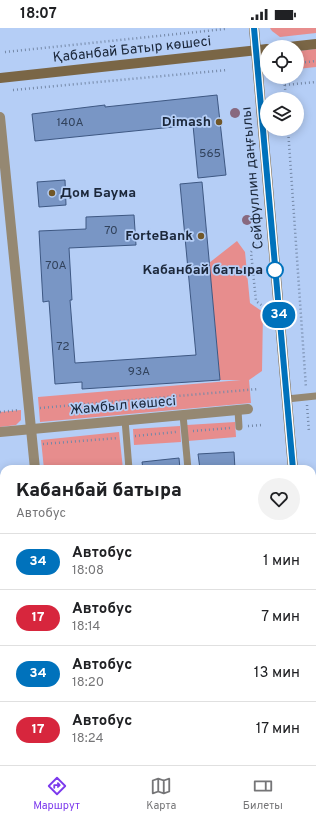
<!DOCTYPE html>
<html lang="ru">
<head>
<meta charset="utf-8">
<style>
	:root { --surface:#fff; --page:#f2f2f2; --text:#202124; --muted:#757577; --line:#e0e0e0; --accent:#7c3aed }
	body { margin:0; font-family:Overpass,sans-serif; background:var(--page); color:var(--text); height:100vh; display:flex; flex-direction:column; font-size:15px; white-space:nowrap }
	* { box-sizing:border-box; margin:0 }
	p { font-size:13px; color:var(--muted) }
	.icon { flex:none; width:22px; height:22px; fill:none; stroke:currentColor; stroke-width:2; stroke-linecap:round; stroke-linejoin:round }
	.map { position:relative; flex:1; overflow:hidden }
	.panel { position:absolute; left:0px; top:437px; width:316px; height:300px; display:flex; flex-direction:column; background:var(--surface); border-radius:12px 12px 0 0; box-shadow:0 2px 10px #0003 }
	.panel>* { flex:none }
	.badge { padding:0 8px; border-radius:13px; font-size:14px; line-height:26px }
	.controls { position:absolute; left:260px; top:12px; display:grid; gap:8px }
	.controls a { display:grid; place-items:center; width:44px; height:44px; border-radius:50%; background:var(--surface); box-shadow:0 2px 10px #0003; font-size:20px }
	.map>.badge { position:absolute; translate:-50% -50%; box-shadow:0 0 0 2px #fff }
	.round { display:grid; place-items:center; flex:none; width:42px; height:42px; border-radius:21px; background:var(--page) }
	.summary { display:flex; align-items:center; justify-content:space-between; height:68px; padding:0 16px }
	h1 { font-size:19px; font-weight:800; line-height:30px }
	ul { padding:0; list-style:none }
	li { display:flex; align-items:center; gap:12px; height:56px; padding:0 16px; border-top:1px solid var(--line) }
	li div { flex:1 }
	li b { display:block; font-size:15px }
	li em { font-style:normal }
	li .badge { min-width:44px; font-weight:700; text-align:center }
	.status { display:flex; justify-content:space-between; align-items:center; height:28px; padding:0 20px; background:var(--surface); direction:ltr }
	.status svg { height:11px; fill:currentColor }
	.tab-bar { display:flex; justify-content:space-around; align-items:center; height:56px; border-top:1px solid var(--line); background:var(--surface); font-size:11px; color:var(--muted) }
	.tab-bar a { display:grid; justify-items:center; gap:2px }
	.tab-bar .selected { color:var(--accent) }
	.map>svg:first-child { display:block }
	.green { fill:#e78d8d }
	.building { fill:#7996c5; stroke:#3e5883 }
	.lines { fill:none; stroke-linecap:round; stroke-linejoin:round }
	.path { stroke:#7488a7; stroke-width:2.5; stroke-dasharray:1 3; stroke-linecap:butt }
	.lane { stroke:#958872; stroke-width:7 }
	.street { stroke:#958872; stroke-width:10 }
	.secondary { stroke:#7a6646; stroke-width:10 }
	.tree { fill:#88697f }
	.line-casing { stroke:#fff; stroke-width:9 }
	.line { stroke:#0072bc; stroke-width:6 }
	.poi-dot { fill:#715728; stroke:#b5cef6; stroke-width:1.5 }
	.stop-dot { fill:#fff; stroke:#0072bc; stroke-width:2 }
	.labels { text-anchor:middle; dominant-baseline:central; stroke-width:3.5; stroke-linejoin:round; paint-order:stroke }
	.number-label { font-size:12px; fill:#32435d }
	.street-label { font-size:14px; fill:#1b273a; stroke:#b5cef6 }
	.poi-label { font-size:14px; font-weight:bold; fill:#1b273a; stroke:#b5cef6; text-anchor:end }
	.stop-label { font-size:14px; font-weight:bold; fill:#1b273a; stroke:#b5cef6; text-anchor:end }
</style>
</head>
<body>
<div class="status"><b>18:07</b><svg viewBox="0 0 49 12"><path d="M0 12V9h3v3zM5 12V6h3v6zM10 12V3h3v9zM15 12V0h3v12zM26 1h20v11H26zM47 4h2v5h-2z"/></svg></div>
<div class="map">
<svg width="316" height="737" viewBox="0 0 316 737">
	<rect width="100%" height="100%" fill="#b5cef6"/>
	<!-- green -->
	<g class="green">
		<polygon points="270,0 316,0 316,5 280,9 272,3"/>
		<polygon points="316,21 316,39 297,41 297,23"/>
		<polygon points="237,213 245,224 250,275 263,284 262,343 249,352 251,375 40,394 38,369 241,352 220,352 209,235"/>
		<polygon points="21,382 21,392 16,397 0,399 0,384"/>
		<polygon points="235,394 236,409 188,413 187,397"/>
		<polygon points="180,398 181,414 134,417 133,401"/>
		<polygon points="119,404 123,441 44,441 41,412"/>
	</g>
	<!-- building -->
	<g class="building">
		<polygon points="217,67 226,147 198,150 193,97 35,113 32,86 105,77 105,79"/>
		<polygon points="65,152 66,177 39,179 37,154"/>
		<polygon points="202,154 220,352 82,361 82,354 55,356 49,273 43,274 39,203 86,201 86,189 134,187 136,217 69,220 72,272 70,272 75,335 196,327 180,156"/>
		<polygon points="234,424 235,441 200,441 198,426"/>
		<polygon points="179,430 180,441 143,441 142,434"/>
	</g>
	<g class="lines">
		<!-- path -->
		<g class="path">
			<polyline points="5,24 225,1 225,0"/>
			<polyline points="297,35 316,33"/>
			<polyline points="284,49 286,71"/>
			<polyline points="285,57 316,54"/>
			<polyline points="13,62 227,42"/>
			<polyline points="288,101 306,360"/>
			<polyline points="262,211 251,224 256,273 269,283"/>
			<polyline points="307,377 309,404"/>
			<polyline points="40,380 258,361"/>
			<polyline points="0,384 19,382"/>
			<polyline points="248,398 262,397"/>
			<polyline points="193,403 230,400"/>
			<polyline points="135,408 176,404"/>
			<polyline points="43,416 118,410"/>
		</g>
		<!-- lane -->
		<g class="lane">
			<polyline points="287,371 316,368"/>
			<polyline points="238,382 239,399"/>
			<polyline points="183,387 188,441"/>
			<polyline points="125,392 129,441"/>
			<polyline points="312,507 316,507"/>
			<polyline points="312,614 316,614"/>
		</g>
		<!-- street -->
		<g class="street">
			<polyline points="0,89 35,441"/>
			<polyline points="0,404 248,381"/>
			<polyline points="59,733 60,737"/>
		</g>
		<!-- secondary -->
		<g class="secondary">
			<polyline points="254,0 293,441"/>
			<polyline points="289,19 316,16"/>
			<polyline points="0,50 267,21"/>
			<polyline points="312,665 316,711"/>
			<polyline points="312,725 316,725"/>
			<polyline points="191,737 233,733"/>
		</g>
	</g>
	<!-- trees -->
	<g class="tree">
		<circle cx="235" cy="85" r="5"/>
		<circle cx="247" cy="192" r="5"/>
	</g>
	<g class="lines">
		<!-- line casing -->
		<g class="line-casing">
			<polyline id="line" points="254,0 293,441"/>
		</g>
		<!-- line -->
		<use href="#line" class="line"/>
	</g>
	<!-- markers -->
	<g class="poi-dot">
		<circle cx="219" cy="94" r="4"/>
		<circle cx="52" cy="165" r="4"/>
		<circle cx="201" cy="208" r="4"/>
	</g>
	<circle class="stop-dot" cx="275" cy="242" r="8"/>
	<g class="labels">
		<!-- number labels -->
		<g class="number-label">
			<text x="70" y="95">140А</text>
			<text x="210" y="126">565</text>
			<text x="111" y="203">70</text>
			<text x="56" y="238">70А</text>
			<text x="63" y="319">72</text>
			<text x="139" y="344">93А</text>
		</g>
		<!-- street labels -->
		<g class="street-label">
			<text transform="translate(132 22) rotate(-6)">Қабанбай Батыр көшесі</text>
			<text transform="translate(253 150) rotate(-95)">Сейфуллин даңғылы</text>
			<text transform="translate(123 378) rotate(-5)">Жамбыл көшесі</text>
		</g>
		<!-- poi labels -->
		<g class="poi-label">
			<text x="211" y="94">Dimash</text>
			<text x="60" y="165" text-anchor="start">Дом Баума</text>
			<text x="193" y="208">ForteBank</text>
		</g>
		<!-- stop labels -->
		<g class="stop-label">
			<text x="263" y="242">Кабанбай батыра</text>
		</g>
	</g>
</svg>
<div class="controls">
<a><svg class="icon" aria-label="locate" viewBox="0 0 24 24"><circle cx="12" cy="12" r="6"/><path d="M12 2v4M12 18v4M2 12h4M18 12h4"/></svg></a>
<a><svg class="icon" aria-label="layers" viewBox="0 0 24 24"><path d="M12 4l9 5-9 5-9-5zM3 14l9 5 9-5"/></svg></a>
</div>
<b class="badge" style="left:279px;top:287px;background:#0072bc;color:#fff">34</b>
<section class="panel">
<div class="summary"><div><h1>Кабанбай батыра</h1><p>Автобус</p></div><a class="round"><svg class="icon" aria-label="heart" viewBox="0 0 24 24"><path d="M12 20l-8-8c-3-5 5-10 8-4 3-6 11-1 8 4z"/></svg></a></div>
<ul>
<li><span class="badge" style="background:#0072bc;color:#fff">34</span><div><b>Автобус</b><p>18:08</p></div><em>1 мин</em></li>
<li><span class="badge" style="background:#d7263d;color:#fff">17</span><div><b>Автобус</b><p>18:14</p></div><em>7 мин</em></li>
<li><span class="badge" style="background:#0072bc;color:#fff">34</span><div><b>Автобус</b><p>18:20</p></div><em>13 мин</em></li>
<li><span class="badge" style="background:#d7263d;color:#fff">17</span><div><b>Автобус</b><p>18:24</p></div><em>17 мин</em></li>
</ul>
</section>
</div>
<nav class="tab-bar">
<a class="selected"><svg class="icon" aria-label="directions" viewBox="0 0 24 24"><path d="M12 3l9 9-9 9-9-9zM9 14v-3h6M13 9l2 2-2 2"/></svg>Маршрут</a>
<a><svg class="icon" aria-label="map" viewBox="0 0 24 24"><path d="M3 6l6-2 6 2 6-2v14l-6 2-6-2-6 2zM9 4v14M15 6v14"/></svg>Карта</a>
<a><svg class="icon" aria-label="tickets" viewBox="0 0 24 24"><path d="M3 7h18v10H3zM15 7v10"/></svg>Билеты</a>
</nav>
</body>
</html>
